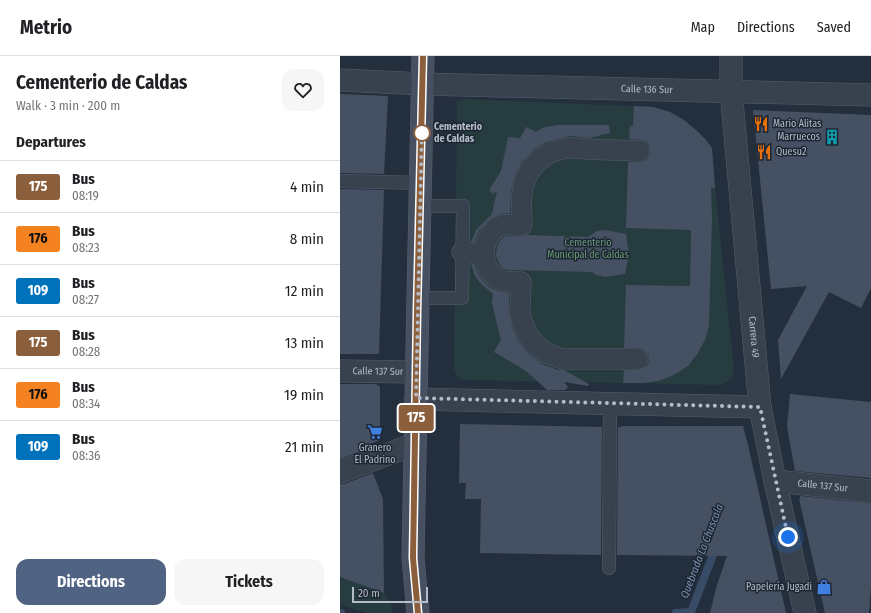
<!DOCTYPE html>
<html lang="en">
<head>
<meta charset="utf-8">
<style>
	:root { --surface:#fff; --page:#f6f6f6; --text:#202124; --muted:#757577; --line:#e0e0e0; --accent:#506383 }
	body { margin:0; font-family:"Fira Sans Condensed",sans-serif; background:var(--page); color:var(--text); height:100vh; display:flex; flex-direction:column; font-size:15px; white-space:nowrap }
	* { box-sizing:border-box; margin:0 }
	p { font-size:13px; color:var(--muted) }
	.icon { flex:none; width:22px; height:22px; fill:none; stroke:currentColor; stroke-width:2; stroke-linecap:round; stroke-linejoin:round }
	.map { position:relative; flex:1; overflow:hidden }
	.details { display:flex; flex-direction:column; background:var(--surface); width:340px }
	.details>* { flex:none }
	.badge { padding:0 8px; border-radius:3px; font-size:14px; line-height:26px }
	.scale { position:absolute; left:12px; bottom:10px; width:76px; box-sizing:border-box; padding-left:4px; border:2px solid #b4bcc9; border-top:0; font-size:11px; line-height:14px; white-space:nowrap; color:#b4bcc9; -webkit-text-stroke:3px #1d2633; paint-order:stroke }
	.you { position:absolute; width:20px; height:20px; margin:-10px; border:3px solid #fff; border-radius:50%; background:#1a73e8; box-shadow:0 0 0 6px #1a73e833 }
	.map>.badge { position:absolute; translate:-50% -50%; box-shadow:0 0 0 2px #fff }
	h2 { padding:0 16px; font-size:15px; line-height:36px }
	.round { display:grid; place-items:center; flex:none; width:42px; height:42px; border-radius:12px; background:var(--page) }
	.summary { display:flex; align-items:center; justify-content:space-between; height:68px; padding:0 16px }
	h1 { font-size:19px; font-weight:700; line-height:30px }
	.action { display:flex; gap:8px; margin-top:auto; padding:8px 16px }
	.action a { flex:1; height:46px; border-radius:12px; background:var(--accent); color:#fff; font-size:16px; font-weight:700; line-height:46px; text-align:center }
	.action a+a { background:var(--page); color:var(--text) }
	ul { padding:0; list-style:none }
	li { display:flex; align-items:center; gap:12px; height:52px; padding:0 16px; border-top:1px solid var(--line) }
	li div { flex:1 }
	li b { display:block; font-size:15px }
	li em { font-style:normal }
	li .badge { min-width:44px; font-weight:700; text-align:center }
	header { display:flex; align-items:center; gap:24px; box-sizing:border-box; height:56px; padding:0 20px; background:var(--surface); border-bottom:1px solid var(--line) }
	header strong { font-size:19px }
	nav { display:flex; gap:22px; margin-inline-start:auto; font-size:14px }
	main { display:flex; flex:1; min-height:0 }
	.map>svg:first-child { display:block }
	.green { fill:#263c3f }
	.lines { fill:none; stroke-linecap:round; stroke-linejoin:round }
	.stream { stroke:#394c67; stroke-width:8 }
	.building { fill:#455162 }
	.service-casing { stroke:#565f6c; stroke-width:14 }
	.pedestrian-casing { stroke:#565f6c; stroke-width:21 }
	.minor-casing { stroke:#565f6c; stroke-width:23 }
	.secondary-casing { stroke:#565f6c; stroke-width:23 }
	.service { stroke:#38414e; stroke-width:13 }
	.pedestrian { stroke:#38414e; stroke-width:20 }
	.minor { stroke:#38414e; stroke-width:22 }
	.secondary { stroke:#465061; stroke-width:22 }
	.line-casing { stroke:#fff; stroke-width:9 }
	.line { stroke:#8b5e3c; stroke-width:6 }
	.walk { stroke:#b4bcc9; stroke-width:4; stroke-dasharray:0 7.2 }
	.stop-dot { fill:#fff; stroke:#8b5e3c; stroke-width:2 }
	.labels { text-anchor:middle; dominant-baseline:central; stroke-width:3; stroke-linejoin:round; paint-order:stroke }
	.street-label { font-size:10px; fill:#b4bcc9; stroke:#1d2633 }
	.poi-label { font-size:10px; fill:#b4bcc9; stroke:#1d2633; text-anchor:start }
	.stop-label { font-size:10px; font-weight:bold; fill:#b4bcc9; stroke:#1d2633; text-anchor:start }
	.park-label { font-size:10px; fill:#6b9a76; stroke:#1d2633 }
	.water-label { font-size:11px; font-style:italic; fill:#7c92b1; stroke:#1d2633 }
</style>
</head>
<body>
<header>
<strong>Metrio</strong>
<nav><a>Map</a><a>Directions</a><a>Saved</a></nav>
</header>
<main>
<section class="details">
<div class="summary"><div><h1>Cementerio de Caldas</h1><p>Walk · 3 min · 200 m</p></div><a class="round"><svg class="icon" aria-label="heart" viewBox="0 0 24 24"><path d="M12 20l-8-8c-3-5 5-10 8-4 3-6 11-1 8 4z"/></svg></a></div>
<h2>Departures</h2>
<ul>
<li><span class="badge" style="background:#8b5e3c;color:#fff">175</span><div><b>Bus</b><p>08:19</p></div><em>4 min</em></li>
<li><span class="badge" style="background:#f58220;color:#111">176</span><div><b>Bus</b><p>08:23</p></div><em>8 min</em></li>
<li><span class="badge" style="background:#0072bc;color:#fff">109</span><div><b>Bus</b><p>08:27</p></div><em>12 min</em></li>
<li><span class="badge" style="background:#8b5e3c;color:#fff">175</span><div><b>Bus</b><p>08:28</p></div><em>13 min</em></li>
<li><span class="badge" style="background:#f58220;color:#111">176</span><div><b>Bus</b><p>08:34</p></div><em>19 min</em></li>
<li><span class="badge" style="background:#0072bc;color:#fff">109</span><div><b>Bus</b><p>08:36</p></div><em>21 min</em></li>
</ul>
<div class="action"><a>Directions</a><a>Tickets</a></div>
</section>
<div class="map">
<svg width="531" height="557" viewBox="0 0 531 557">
	<rect width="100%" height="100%" fill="#242f3e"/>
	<!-- green -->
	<g class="green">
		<polygon points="124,43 313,51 330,56 344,64 356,74 367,85 372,92 375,132 394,313 392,322 382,329 123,324 118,323 114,315 117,45"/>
		<polygon points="0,521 44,537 52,551 53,557 27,557 0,548"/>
	</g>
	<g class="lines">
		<!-- stream -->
		<g class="stream">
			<polyline points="0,557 1,557"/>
			<polyline points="336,557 351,556 376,491"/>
		</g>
	</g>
	<!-- building -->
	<g class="building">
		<polygon points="0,38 48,40 44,118 0,117"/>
		<polygon points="294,50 313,51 330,56 344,64 356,74 367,85 372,92 375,132 371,132 372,161 369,270 365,284 358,297 348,310 334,319 319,325 303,327 283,327 284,314 298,314 303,313 308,309 309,303 308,298 303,293 298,292 284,292 286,229 350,230 351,174 286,172 288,106 298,106 304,105 308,102 310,96 309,89 305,85 300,84 289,83 290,70 293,70"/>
		<polygon points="413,54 531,59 531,232 521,252 489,236 441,323 438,284 467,230 431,233"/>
		<polygon points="217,69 269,69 270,77 249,82 231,80 220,82 204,87 195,93 182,106 175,120 171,135 170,157 161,158 150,163 140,173 136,181 134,187 131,186 136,174 152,158 157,135 153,138 149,134 161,115 168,81 179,82 179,84 186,71 195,75 194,77 202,72"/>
		<polygon points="0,133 44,134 39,298 0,298"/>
		<polygon points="266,174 286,178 289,198 285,218 265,221 256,219 252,216 168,214 164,213 160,209 156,200 157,190 160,185 163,182 166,180 182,180 188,179 248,181 257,175"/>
		<polygon points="131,208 134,208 137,215 141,223 149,231 158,235 169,237 169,255 172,271 179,286 190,299 202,308 218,314 224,314 249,328 248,330 224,326 228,331 225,334 207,334 186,315 154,296 161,283 159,277 152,247 153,238 140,227 135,220"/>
		<polygon points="0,328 36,328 40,331 40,384 22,391 23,394 0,403"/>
		<polygon points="450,338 531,346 531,422 455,415 447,371"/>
		<polygon points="120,368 262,371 261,499 140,497 141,443 125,443 126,427 119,427"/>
		<polygon points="282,370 403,370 408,389 446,557 370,557 377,529 387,500 277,499 278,371 282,371"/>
		<polygon points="33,417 43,443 44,537 0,521 0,428 4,428"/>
		<polygon points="460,440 531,447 531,529 529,557 485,557 459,443 460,443"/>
	</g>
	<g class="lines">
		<!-- service casing -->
		<g class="service-casing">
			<g id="service">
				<polyline points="0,125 81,127"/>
				<polyline points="78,242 122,242 123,150 80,150"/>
				<polyline points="269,512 270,347"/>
			</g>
		</g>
		<!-- pedestrian casing -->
		<g class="pedestrian-casing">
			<g id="pedestrian">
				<polyline points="122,196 130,197"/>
				<path d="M298,303H222L206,297L198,291L189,281L182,266L180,255L181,226C173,226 164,227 157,222C138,210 141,176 163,169C169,168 176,169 182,169C182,157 180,143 183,132C187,112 203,97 222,93C230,91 239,92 247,93C264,94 282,94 299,95"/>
			</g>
		</g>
		<!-- minor casing -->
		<g class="minor-casing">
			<g id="minor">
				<path id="s1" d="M391,0V35L420,351L435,425L465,557"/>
				<path id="s2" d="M0,24L83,28L531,39"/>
				<path id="s3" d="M0,315L76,316"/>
				<polyline points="76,343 420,351"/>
				<polyline points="0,416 75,388"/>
				<path id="s4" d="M435,425L531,435"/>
			</g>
		</g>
		<!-- secondary casing -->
		<g class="secondary-casing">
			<polyline id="secondary" points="78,557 73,502 78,242 83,0"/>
		</g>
		<!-- service -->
		<use href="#service" class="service"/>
		<!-- pedestrian -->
		<use href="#pedestrian" class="pedestrian"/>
		<!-- minor -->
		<use href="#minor" class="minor"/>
		<!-- secondary -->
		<use href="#secondary" class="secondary"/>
	</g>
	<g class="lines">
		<!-- line casing -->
		<g class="line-casing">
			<polyline id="line" points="78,557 73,502 77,256 83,0"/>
		</g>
		<!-- line -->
		<use href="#line" class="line"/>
		<!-- walk -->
		<polyline class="walk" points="82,77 82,71 76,342 420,351 448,481"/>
	</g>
	<!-- icons -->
	<defs>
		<g id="restaurant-bare" transform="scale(1.2)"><path d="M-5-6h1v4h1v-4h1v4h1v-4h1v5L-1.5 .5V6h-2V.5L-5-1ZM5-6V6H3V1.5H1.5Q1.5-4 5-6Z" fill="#e8710a" stroke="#1d2633" stroke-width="2.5" paint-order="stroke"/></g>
		<g id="building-bare" transform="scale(1.2)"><path d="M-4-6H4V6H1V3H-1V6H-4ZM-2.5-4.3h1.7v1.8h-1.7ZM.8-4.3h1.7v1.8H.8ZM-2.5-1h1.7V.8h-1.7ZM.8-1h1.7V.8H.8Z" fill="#0f9aa8" stroke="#1d2633" stroke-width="2.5" paint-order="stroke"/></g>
		<g id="supermarket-bare" transform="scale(1.2)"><path d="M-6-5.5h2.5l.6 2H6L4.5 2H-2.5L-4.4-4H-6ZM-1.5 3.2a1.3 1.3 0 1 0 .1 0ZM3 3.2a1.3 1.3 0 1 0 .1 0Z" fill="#3f7fe0" stroke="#1d2633" stroke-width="2.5" paint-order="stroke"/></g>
		<g id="shop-bare" transform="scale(1.2)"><path d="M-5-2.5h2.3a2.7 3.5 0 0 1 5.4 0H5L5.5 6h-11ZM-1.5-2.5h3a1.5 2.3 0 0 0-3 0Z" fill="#3f7fe0" stroke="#1d2633" stroke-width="2.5" paint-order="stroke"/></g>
	</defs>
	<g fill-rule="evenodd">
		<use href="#restaurant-bare" x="421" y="68"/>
		<use href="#building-bare" x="492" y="81"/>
		<use href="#restaurant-bare" x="424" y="96"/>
		<use href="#supermarket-bare" x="35" y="376"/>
		<use href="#shop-bare" x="484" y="531"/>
	</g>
	<!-- markers -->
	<circle class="stop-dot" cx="82" cy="77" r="8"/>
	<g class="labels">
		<!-- street labels -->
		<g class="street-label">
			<text stroke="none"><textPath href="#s2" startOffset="307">Calle 136 Sur</textPath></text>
			<text stroke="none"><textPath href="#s1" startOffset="282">Carrera 49</textPath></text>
			<text stroke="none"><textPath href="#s3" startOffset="38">Calle 137 Sur</textPath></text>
			<text stroke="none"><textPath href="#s4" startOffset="48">Calle 137 Sur</textPath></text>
		</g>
		<!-- poi labels -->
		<g class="poi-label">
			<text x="433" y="68">Mario Alitas</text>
			<text x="480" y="81" text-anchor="end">Marruecos</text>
			<text x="436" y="96">Quesu2</text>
			<text x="35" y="392" text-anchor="middle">Granero<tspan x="35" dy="12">El Padrino</tspan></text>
			<text x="472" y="531" text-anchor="end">Papelería Jugadi</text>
		</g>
		<!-- stop labels -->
		<g class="stop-label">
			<text x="94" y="71">Cementerio<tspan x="94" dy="12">de Caldas</tspan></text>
		</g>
		<!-- park labels -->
		<g class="park-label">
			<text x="248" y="187">Cementerio<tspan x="248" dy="12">Municipal de Caldas</tspan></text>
		</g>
		<!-- water labels -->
		<g class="water-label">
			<text transform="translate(362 495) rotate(-69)">Quebrada La Chuscala</text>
		</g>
	</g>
</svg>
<div class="scale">20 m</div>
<div class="you" style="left:448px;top:481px"></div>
<b class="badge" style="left:76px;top:362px;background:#8b5e3c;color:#fff">175</b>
</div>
</main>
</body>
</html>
